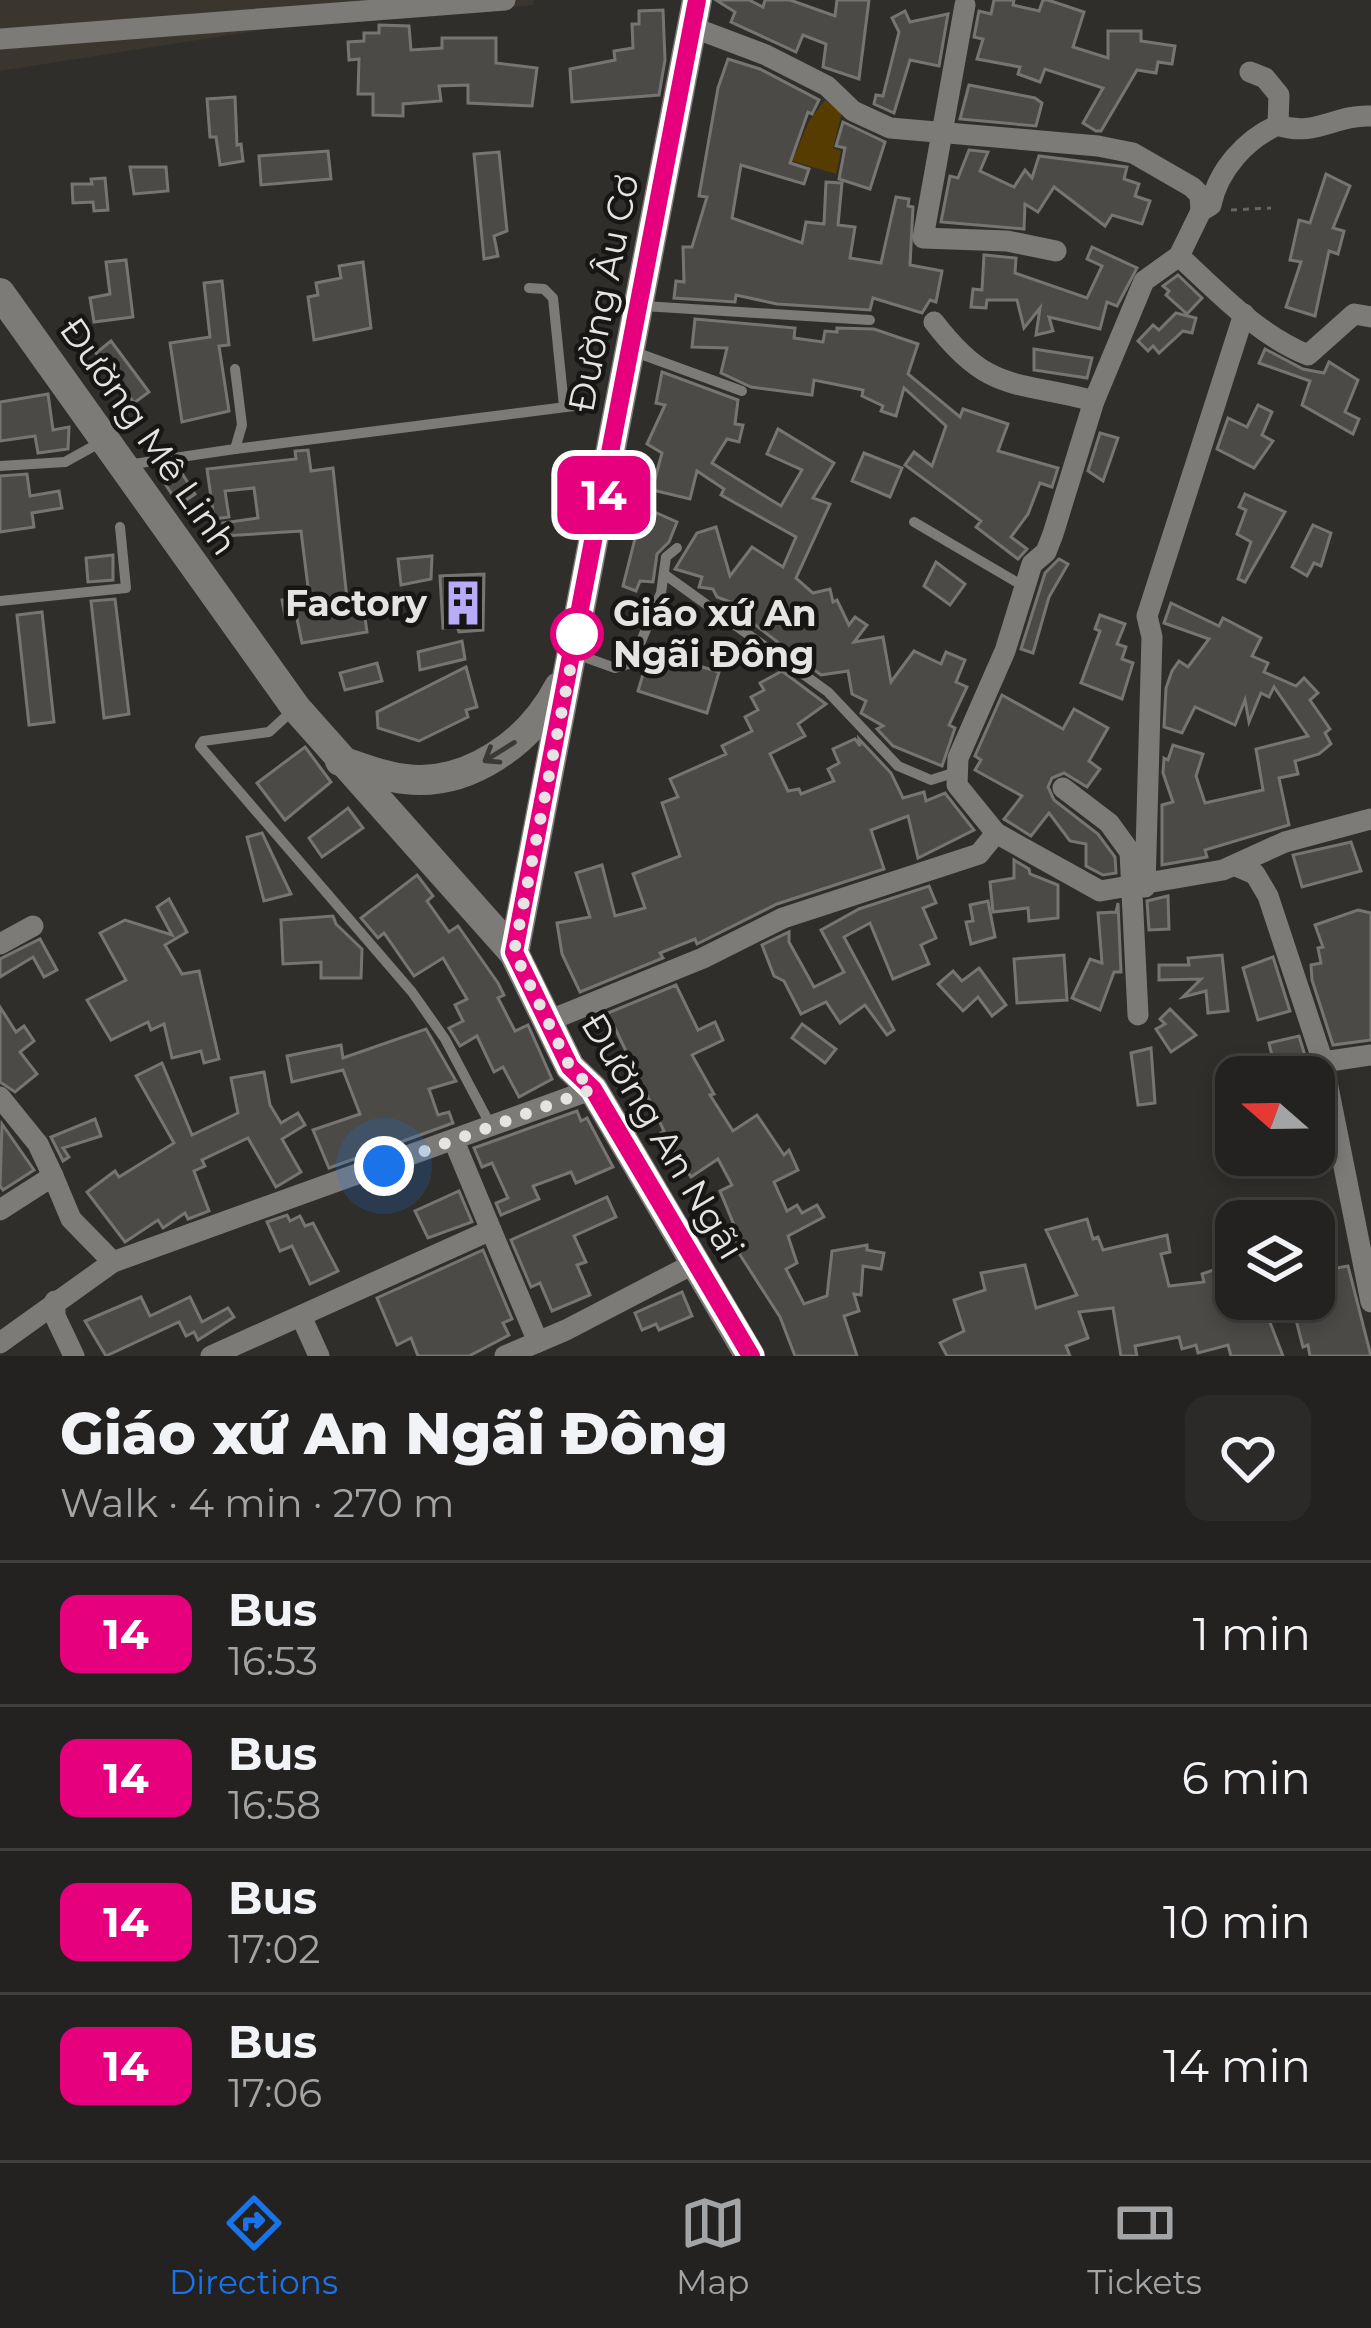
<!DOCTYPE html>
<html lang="en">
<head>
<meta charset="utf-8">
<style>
	:root { --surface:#232220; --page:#2b2a29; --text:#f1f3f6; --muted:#a3a4a5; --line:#403f3e; --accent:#1a73e8 }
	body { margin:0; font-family:Montserrat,sans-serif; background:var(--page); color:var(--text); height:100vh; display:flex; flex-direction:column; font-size:45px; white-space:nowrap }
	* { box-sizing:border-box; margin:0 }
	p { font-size:39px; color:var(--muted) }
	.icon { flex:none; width:66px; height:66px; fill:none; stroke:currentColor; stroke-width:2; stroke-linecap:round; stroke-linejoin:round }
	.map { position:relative; height:1356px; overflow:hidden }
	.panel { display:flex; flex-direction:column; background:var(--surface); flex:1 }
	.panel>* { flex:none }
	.badge { padding:0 24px; border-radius:18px; font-size:42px; line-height:78px }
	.needle { width:78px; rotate:290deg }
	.buttons { position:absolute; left:1215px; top:1056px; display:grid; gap:24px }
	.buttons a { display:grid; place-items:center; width:120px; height:120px; border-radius:24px; background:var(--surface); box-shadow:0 6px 18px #0003,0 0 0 3px var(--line); font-size:60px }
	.you { position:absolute; width:60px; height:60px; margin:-30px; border:9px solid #fff; border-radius:50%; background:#1a73e8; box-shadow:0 0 0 18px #1a73e833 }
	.map>.badge { position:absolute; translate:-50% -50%; box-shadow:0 0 0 6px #fff }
	.round { display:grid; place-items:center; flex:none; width:126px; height:126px; border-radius:24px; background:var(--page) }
	.headline { display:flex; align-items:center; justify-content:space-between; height:204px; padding:0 60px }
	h1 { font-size:57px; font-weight:800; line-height:90px }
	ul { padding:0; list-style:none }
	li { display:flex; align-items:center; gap:36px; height:144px; padding:0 60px; border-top:3px solid var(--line) }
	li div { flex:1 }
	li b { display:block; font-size:45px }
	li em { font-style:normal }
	li .badge { min-width:132px; font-weight:700; text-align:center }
	.tabs { display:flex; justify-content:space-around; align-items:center; height:168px; border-top:3px solid var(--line); background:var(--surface); font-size:33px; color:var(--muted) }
	.tabs a { display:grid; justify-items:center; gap:6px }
	.tabs .on { color:var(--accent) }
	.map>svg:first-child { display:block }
	.built { fill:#3a352d }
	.green { fill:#563c00 }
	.building { fill:#4b4a47; stroke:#777572; stroke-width:3 }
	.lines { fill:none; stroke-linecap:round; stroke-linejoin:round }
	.path { stroke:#676663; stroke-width:3; stroke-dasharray:6 6; stroke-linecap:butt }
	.service { stroke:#7d7b78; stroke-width:10 }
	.minor { stroke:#7d7b78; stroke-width:21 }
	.secondary { stroke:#7d7b78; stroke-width:30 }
	.oneway { stroke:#3b3938 }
	.line-casing { stroke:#fff; stroke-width:27 }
	.line { stroke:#e6007e; stroke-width:18 }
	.walk { stroke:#e5e4e2; stroke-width:12; stroke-dasharray:0 21.6 }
	.stop-dot { fill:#fff; stroke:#e6007e; stroke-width:6 }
	.labels { text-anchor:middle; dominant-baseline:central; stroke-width:9; stroke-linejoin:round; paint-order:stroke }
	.street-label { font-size:36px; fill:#e5e4e2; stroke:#171615 }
	.poi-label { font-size:36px; font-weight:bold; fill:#e5e4e2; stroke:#171615; text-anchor:end }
	.stop-label { font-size:36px; font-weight:bold; fill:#e5e4e2; stroke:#171615; text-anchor:start }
</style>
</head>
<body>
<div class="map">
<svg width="1371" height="1356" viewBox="0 0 1371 1356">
	<rect width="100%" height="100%" fill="#2f2e2b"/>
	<!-- built -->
	<polygon class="built" points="0,0 533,0 533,5 269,29 0,71"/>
	<!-- green -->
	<polygon class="green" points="825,100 842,112 833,148 841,151 836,174 792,161 809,121"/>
	<!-- building -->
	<g class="building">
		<polygon points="716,0 749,0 763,7 765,0 790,0 835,16 837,0 869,0 859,79 823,67 826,44 803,35 796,52 731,22 735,12"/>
		<polygon points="994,0 1014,0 1013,5 1039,11 1043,0 1048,0 1084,12 1073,47 1108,58 1108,31 1141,31 1141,41 1175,46 1172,64 1158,62 1156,73 1137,70 1101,131 1096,131 1083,123 1103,88 1045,69 1040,82 1018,74 1020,67 977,59 983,39 974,37 979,11 991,14"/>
		<polygon points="663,10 665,60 659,95 572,102 570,69 615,60 614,51 633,48 632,24 639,24 639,11"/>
		<polygon points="905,11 910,22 948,14 939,66 910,60 894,113 874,104 876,95 883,96 899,32 892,18"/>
		<polygon points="379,25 409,26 411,50 442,48 442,38 496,38 496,63 537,68 532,106 468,103 468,85 439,86 441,101 403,104 403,116 373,115 373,94 358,94 359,59 349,60 348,42 364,41 364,33 379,33"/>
		<polygon points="728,59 760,69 819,100 812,114 808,112 790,163 809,169 804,184 741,165 732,218 802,243 806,222 824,224 826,182 842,183 838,225 855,227 850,258 881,263 896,197 909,199 908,206 913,207 910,265 942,271 936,302 930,300 922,313 873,298 870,310 777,304 736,295 735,302 674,298 676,281 684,282 683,247 692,247 707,197 699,196 718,88"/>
		<polygon points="969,85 1035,98 1042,103 1036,126 960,119"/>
		<polygon points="235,97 237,145 241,144 243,161 220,165 216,137 210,137 207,99"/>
		<polygon points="843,122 885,142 870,189 839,179 845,148 836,146"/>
		<polygon points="969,150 988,152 980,171 1014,187 1025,170 1032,178 1039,156 1127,167 1124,179 1139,184 1135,196 1150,201 1142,224 1112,215 1105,226 1054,187 1038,212 1025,204 1024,229 941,222 950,176 958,178"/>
		<polygon points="328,151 331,179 261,185 259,156"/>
		<polygon points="499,152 507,231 494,236 498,256 484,259 474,154"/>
		<polygon points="130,167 166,167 168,191 134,194"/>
		<polygon points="1326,174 1350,186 1333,228 1344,231 1338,254 1329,251 1315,316 1286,307 1301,262 1290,260 1299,220 1310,223"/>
		<polygon points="105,178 108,210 94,211 93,202 73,203 72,184 92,184 91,179"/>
		<polygon points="1092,247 1137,268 1117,306 1107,302 1100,329 1049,317 1053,331 1036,335 1040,308 1024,328 1017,300 987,300 986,308 971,307 973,289 982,290 984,255 1016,258 1015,273 1087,298 1102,266 1087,259"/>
		<polygon points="126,260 133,317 94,322 90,298 110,294 106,262"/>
		<polygon points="363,262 371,328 314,340 308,297 318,295 316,283 341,278 339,266"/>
		<polygon points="1178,275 1202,298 1187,314 1166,295 1169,291 1163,286"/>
		<polygon points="222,281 229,345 219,346 229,411 182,422 170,343 210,337 204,283"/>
		<polygon points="1176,313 1196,318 1192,333 1183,331 1159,353 1153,346 1148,351 1138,341 1153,325 1159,330"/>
		<polygon points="695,319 795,328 794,338 823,342 825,331 837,332 837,328 874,329 918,344 908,374 960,417 963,409 1008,424 998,451 1058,468 1052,487 1040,483 1028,514 1011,537 1027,549 1018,559 976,527 981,521 905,465 914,452 932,466 946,426 904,388 896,416 881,411 883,406 862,396 863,390 814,380 812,395 751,387 721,373 727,348 692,347"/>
		<polygon points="111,341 149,392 134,403 96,353"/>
		<polygon points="1034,349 1092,358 1087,378 1034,370"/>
		<polygon points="1265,349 1303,369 1324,373 1329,362 1358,380 1345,412 1359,419 1353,434 1302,405 1310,381 1259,363"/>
		<polygon points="662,372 738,400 735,424 743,425 739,442 727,439 712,463 781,506 802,470 767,454 778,429 834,463 813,498 830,504 796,578 813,593 830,589 833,602 837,600 849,625 855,617 867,625 854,642 883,637 891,682 914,651 941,664 946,652 965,660 956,682 967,687 949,725 955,728 942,766 893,746 877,729 883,726 861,713 866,701 852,694 848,671 821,675 741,614 746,608 717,597 713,589 699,587 702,577 675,569 697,533 716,527 730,576 752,547 783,567 796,537 721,495 724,489 697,471 690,499 652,490 662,453 647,444 665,405 656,403"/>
		<polygon points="48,394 53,430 69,427 68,449 38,453 35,436 0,441 0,402"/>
		<polygon points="1258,405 1272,412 1262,435 1273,441 1254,468 1217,449 1228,418 1247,427"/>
		<polygon points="1100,433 1118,438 1103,481 1088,471"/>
		<polygon points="308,450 311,471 333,468 347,599 362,597 367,632 302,643 296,614 285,616 282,600 309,595 301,531 224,536 223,523 258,518 254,488 225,491 229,517 214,519 207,469 296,459 295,451"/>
		<polygon points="864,453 902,468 890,497 852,481"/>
		<polygon points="178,467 195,494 179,505 160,476"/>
		<polygon points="27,474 30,496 59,491 62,508 32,513 34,527 0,532 0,476"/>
		<polygon points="1245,494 1285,512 1245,582 1238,579 1251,542 1237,534 1246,510 1239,507"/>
		<polygon points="643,507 677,522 669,542 657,554 653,582 640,581 636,591 623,586"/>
		<polygon points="1313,525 1331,533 1321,566 1314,563 1307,576 1292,567"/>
		<polygon points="113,555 113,580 88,582 86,558"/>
		<polygon points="432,556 431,579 401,585 398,559"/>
		<polygon points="1059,559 1068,564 1049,597 1033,653 1021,649 1045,573"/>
		<polygon points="936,562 965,584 950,605 924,586"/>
		<polygon points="484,574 483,630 459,632 457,626 443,628 440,576"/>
		<polygon points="115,599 129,714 104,718 91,601"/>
		<polygon points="1171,603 1219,626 1223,618 1261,638 1252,656 1268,663 1264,672 1296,686 1304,678 1318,693 1310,700 1330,729 1325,733 1331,744 1319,754 1295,761 1298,774 1279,778 1289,825 1205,850 1207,857 1162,865 1162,805 1173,802 1163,773 1164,758 1168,760 1173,745 1203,754 1196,776 1205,803 1263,790 1256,749 1308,736 1274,687 1269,697 1261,693 1249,722 1245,700 1235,725 1195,707 1182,733 1164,727 1166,688 1172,671 1179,661 1188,667 1209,639 1164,623"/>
		<polygon points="42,612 54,722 29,725 17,615"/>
		<polygon points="1100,615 1125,624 1117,644 1126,647 1122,659 1133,663 1122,699 1081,683 1100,631 1095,629"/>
		<polygon points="462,641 465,659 420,670 418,652"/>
		<polygon points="650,651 719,672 707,713 638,691"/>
		<polygon points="377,663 382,681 345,690 340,673"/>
		<polygon points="466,667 477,707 466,710 468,717 419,741 378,728 377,712"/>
		<polygon points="782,671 826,704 798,724 805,736 770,754 788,791 799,789 801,794 834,781 828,769 839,763 833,749 855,739 860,746 859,739 891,773 903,798 924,792 926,801 945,793 974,830 918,858 908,816 871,830 884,869 777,904 697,944 695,939 660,953 663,958 580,992 562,954 557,923 590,917 576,873 602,865 615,916 645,908 633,874 680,856 662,803 678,797 670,779 726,754 722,746 752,731 745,717 758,710 751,697 764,690 760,683"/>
		<polygon points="1002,695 1063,729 1074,709 1108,728 1089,761 1100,769 1087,787 1064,773 1052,778 1048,787 1054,800 1098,834 1115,857 1116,873 1103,875 1086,866 1086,844 1070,841 1049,813 1031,836 1004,819 1022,796 975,770 981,760 975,756"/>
		<polygon points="305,747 331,782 285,820 257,783"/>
		<polygon points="348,808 363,828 322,857 309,838"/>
		<polygon points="262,833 291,894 264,901 247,837"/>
		<polygon points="1351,842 1361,871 1302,887 1293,855"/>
		<polygon points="1014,860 1029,869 1030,874 1058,885 1058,918 1029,921 1028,908 993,912 990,882 1014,878"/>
		<polygon points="417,875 433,896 427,901 449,932 458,926 498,983 504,995 498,998 515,1031 528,1025 552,1079 519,1097 503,1067 494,1072 477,1036 460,1046 449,1028 463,1021 455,1005 467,999 443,958 414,976 384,933 378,938 361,918"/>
		<polygon points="929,886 936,903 923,908 936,938 921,945 929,964 893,979 870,923 844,937 894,1030 887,1035 865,1005 840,1023 826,1002 801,1014 784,981 774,976 762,945 789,932 789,942 814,987 844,972 821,930 859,909"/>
		<polygon points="1168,896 1169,929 1149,930 1147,901"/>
		<polygon points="169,899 187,932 165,945 182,974 199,971 219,1059 204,1063 201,1051 172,1058 164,1024 151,1030 148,1022 111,1040 87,1000 126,980 100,933 125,920 172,935 157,907"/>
		<polygon points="988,901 995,937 971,944 966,922 973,921 970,905"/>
		<polygon points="1118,903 1121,972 1114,972 1100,1010 1072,998 1090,959 1102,963 1098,913 1116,912"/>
		<polygon points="1358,910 1371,913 1371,1040 1333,1045 1312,980 1311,965 1321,963 1318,948 1323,947 1315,925"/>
		<polygon points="333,916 336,924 362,949 361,978 321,978 321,962 283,964 281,920"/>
		<polygon points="40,939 57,970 44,977 33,957 0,977 0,959"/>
		<polygon points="1064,955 1067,1000 1017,1003 1014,959"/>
		<polygon points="1222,955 1228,1011 1208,1013 1206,991 1183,997 1201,979 1159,980 1159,965 1189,965 1188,958"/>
		<polygon points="1273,957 1290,1011 1258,1020 1243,968"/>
		<polygon points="979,968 1006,1005 992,1016 978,997 963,1011 938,984 953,971 962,981"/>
		<polygon points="676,985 698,1030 715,1022 723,1040 692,1055 714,1094 710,1095 733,1131 757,1115 784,1155 789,1150 798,1170 774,1182 787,1211 797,1205 802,1213 817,1205 824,1217 788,1236 797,1263 786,1269 804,1304 827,1296 832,1251 867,1245 867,1250 884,1253 881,1269 863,1266 861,1295 854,1294 859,1311 844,1316 857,1356 795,1356 780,1317 733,1244 731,1233 736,1230 720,1191 732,1185 718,1159 691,1177 661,1133 664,1131 614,1026 606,1029 601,1016 591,1020"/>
		<polygon points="0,1007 16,1032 24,1026 34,1041 20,1052 37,1074 15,1092 0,1082"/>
		<polygon points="1170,1009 1196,1035 1171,1052 1156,1029 1165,1024 1160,1019"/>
		<polygon points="802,1024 836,1049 825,1063 792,1038"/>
		<polygon points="426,1029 456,1081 429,1089 438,1115 449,1112 453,1123 329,1168 313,1130 360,1114 343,1070 292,1082 287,1056 341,1045 343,1058"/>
		<polygon points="1299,1036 1306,1059 1275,1068 1269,1043"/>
		<polygon points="1151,1048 1155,1103 1138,1105 1131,1053"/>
		<polygon points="162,1063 192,1135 238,1113 231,1078 264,1072 270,1105 281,1123 298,1113 305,1125 282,1139 301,1172 276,1187 248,1138 202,1160 205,1166 194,1171 209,1211 188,1219 185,1213 163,1228 158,1220 125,1242 87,1192 115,1171 119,1177 174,1143 136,1076"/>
		<polygon points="577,1111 581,1121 587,1118 613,1167 576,1183 571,1172 533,1186 539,1199 501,1215 496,1203 508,1198 492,1163 482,1167 474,1148"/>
		<polygon points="95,1119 101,1136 63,1148 69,1157 63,1161 51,1137"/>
		<polygon points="2,1124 34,1170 3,1190 0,1186"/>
		<polygon points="459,1191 472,1222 428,1238 415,1211"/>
		<polygon points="607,1197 616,1217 574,1236 586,1262 577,1265 590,1295 552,1311 540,1283 531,1287 511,1240"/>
		<polygon points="287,1215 290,1221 300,1216 305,1226 313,1223 338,1271 310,1284 292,1246 280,1251 267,1222"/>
		<polygon points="1087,1219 1093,1239 1098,1237 1103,1250 1167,1235 1170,1252 1161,1254 1169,1286 1204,1282 1202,1274 1230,1264 1236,1272 1236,1299 1261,1299 1283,1356 1231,1356 1228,1345 1198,1353 1196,1345 1182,1349 1179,1337 1135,1346 1137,1356 1121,1356 1113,1308 1079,1312 1088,1338 1066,1346 1070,1356 947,1356 940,1343 964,1331 954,1300 985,1290 981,1273 1025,1265 1036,1308 1077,1295 1046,1230"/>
		<polygon points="483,1250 512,1319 503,1323 509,1335 469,1356 418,1356 411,1338 397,1345 377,1298"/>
		<polygon points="1348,1266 1371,1356 1310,1356 1308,1345 1303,1347 1296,1320 1314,1314 1314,1272"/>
		<polygon points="682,1292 692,1316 659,1330 656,1324 642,1330 635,1313"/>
		<polygon points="141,1297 150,1316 190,1297 202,1322 228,1308 234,1317 198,1340 194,1332 186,1336 179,1322 106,1356 85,1321"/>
	</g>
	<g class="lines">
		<!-- path -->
		<polyline class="path" points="1231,210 1271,208"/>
		<!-- service -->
		<g class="service">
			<polyline points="529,288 544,289 553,298 564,406"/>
			<polyline points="643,306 870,320"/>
			<polyline points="635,352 742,391"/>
			<polyline points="235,449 582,405"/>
			<polyline points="127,465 235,449 242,425 235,369"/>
			<polyline points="0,466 65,462 103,441"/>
			<polyline points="914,522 1023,586"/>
			<polyline points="664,574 828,692 898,766 931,780 956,772"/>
			<polyline points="0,601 126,588 120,527"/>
			<polyline points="576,654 615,668 632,663 661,593 666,557 677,548"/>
			<polyline points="293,710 269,732 203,741 200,746 412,992 445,1039 491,1126"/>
		</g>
		<!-- minor -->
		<g class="minor">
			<polyline points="965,5 923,238 1007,241 1056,251"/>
			<polyline points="692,27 766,55 827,86 853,111 890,128 1098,146 1133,153 1192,187 1200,195 1201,211"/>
			<polyline points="0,39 505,0"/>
			<polyline points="1250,72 1265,78 1279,95 1278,125"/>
			<path d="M1371,116C1336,114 1314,138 1278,125C1246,139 1218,170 1211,205L1201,211L1179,256L1144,281L1094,401L1053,534L1046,552L1032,564L1005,651L958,758L957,785L996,833L1100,891L1223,870L1285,842L1371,819"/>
			<path d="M1179,256C1218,292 1258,335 1308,355L1354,314L1371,317"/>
			<path d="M934,322C989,394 1015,380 1094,401"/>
			<polyline points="1063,788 1109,823 1130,852 1138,1015"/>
			<polyline points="1236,866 1255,874 1268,896 1323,1062 1371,1302"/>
			<polyline points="1145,887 1152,637 1147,616 1244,314"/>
			<polyline points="0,944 33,926"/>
			<polyline points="548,1021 703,958 783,918 979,854 996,833"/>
			<polyline points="1323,1062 1371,1055"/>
			<polyline points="0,1097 38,1144 53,1176"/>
			<polyline points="454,1141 491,1230"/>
			<polyline points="0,1210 53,1176 71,1219 113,1262"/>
			<polyline points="55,1301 55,1316 74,1356"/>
			<polyline points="301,1316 319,1356"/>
			<polyline points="0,1343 113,1262 593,1089"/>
			<polyline points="211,1356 491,1230 538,1342"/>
			<polyline points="505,1356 566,1330 695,1263"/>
		</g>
		<!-- secondary -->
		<g class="secondary">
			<polyline points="0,293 296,708 514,953 570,1067 593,1089 750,1356"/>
			<path d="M340,761C361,767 383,777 405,779C469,787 531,741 559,687"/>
			<polyline points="514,953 697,0"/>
		</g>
	</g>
	<!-- one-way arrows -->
	<defs><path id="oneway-shaft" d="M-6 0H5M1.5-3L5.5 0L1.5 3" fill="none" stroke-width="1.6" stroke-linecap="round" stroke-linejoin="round" transform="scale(3)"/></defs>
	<use class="oneway" href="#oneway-shaft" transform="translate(499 752) rotate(148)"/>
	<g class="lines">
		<!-- line casing -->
		<g class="line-casing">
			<polyline id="line" points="697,0 514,952 570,1067 593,1089 751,1356"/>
		</g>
		<!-- line -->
		<use href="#line" class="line"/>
		<!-- walk -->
		<polyline class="walk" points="384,1166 593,1089 570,1067 514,952 577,634"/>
	</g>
	<!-- icons -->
	<defs>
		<g id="building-bare" transform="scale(3.6)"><path d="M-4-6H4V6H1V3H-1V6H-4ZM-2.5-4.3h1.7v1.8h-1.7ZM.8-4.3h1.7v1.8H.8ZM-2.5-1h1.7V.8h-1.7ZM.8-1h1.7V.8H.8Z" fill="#b8abf7" stroke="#171615" stroke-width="2.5" paint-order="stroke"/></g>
	</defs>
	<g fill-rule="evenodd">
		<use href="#building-bare" x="463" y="603"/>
	</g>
	<!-- markers -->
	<circle class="stop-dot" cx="577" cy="634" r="24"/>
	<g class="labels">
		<!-- street labels -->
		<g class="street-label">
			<text transform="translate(603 293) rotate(-79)">Đường Âu Cơ</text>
			<text transform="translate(149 436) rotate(55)">Đường Mê Linh</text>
			<text transform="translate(663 1136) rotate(59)">Đường An Ngãi</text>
		</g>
		<!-- poi labels -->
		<g class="poi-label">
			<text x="427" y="603">Factory</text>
		</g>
		<!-- stop labels -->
		<g class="stop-label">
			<text x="613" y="613">Giáo xứ An<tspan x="613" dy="41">Ngãi Đông</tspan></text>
		</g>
	</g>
</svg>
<div class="buttons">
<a><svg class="needle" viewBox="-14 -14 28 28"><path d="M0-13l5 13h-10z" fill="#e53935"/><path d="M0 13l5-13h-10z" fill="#a3a4a5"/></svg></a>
<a><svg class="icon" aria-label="layers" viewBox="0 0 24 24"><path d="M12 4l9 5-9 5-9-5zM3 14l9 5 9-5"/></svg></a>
</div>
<div class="you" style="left:384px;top:1166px"></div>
<b class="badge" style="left:604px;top:495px;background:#e6007e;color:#fff">14</b>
</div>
<section class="panel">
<div class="headline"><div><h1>Giáo xứ An Ngãi Đông</h1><p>Walk · 4 min · 270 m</p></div><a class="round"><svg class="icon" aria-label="heart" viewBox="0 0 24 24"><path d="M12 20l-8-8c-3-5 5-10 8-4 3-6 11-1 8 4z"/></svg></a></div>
<ul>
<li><span class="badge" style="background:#e6007e;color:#fff">14</span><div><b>Bus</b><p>16:53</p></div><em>1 min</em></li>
<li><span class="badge" style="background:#e6007e;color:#fff">14</span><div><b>Bus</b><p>16:58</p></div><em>6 min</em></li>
<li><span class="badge" style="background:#e6007e;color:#fff">14</span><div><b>Bus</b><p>17:02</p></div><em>10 min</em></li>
<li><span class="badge" style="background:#e6007e;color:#fff">14</span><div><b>Bus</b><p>17:06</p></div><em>14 min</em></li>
</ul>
</section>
<nav class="tabs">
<a class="on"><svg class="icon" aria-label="directions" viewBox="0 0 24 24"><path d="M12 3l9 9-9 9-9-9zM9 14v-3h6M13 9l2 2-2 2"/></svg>Directions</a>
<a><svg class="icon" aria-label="map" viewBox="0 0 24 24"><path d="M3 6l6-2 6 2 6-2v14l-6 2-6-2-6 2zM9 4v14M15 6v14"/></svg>Map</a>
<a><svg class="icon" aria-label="tickets" viewBox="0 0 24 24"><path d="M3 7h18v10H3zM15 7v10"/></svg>Tickets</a>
</nav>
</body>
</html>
